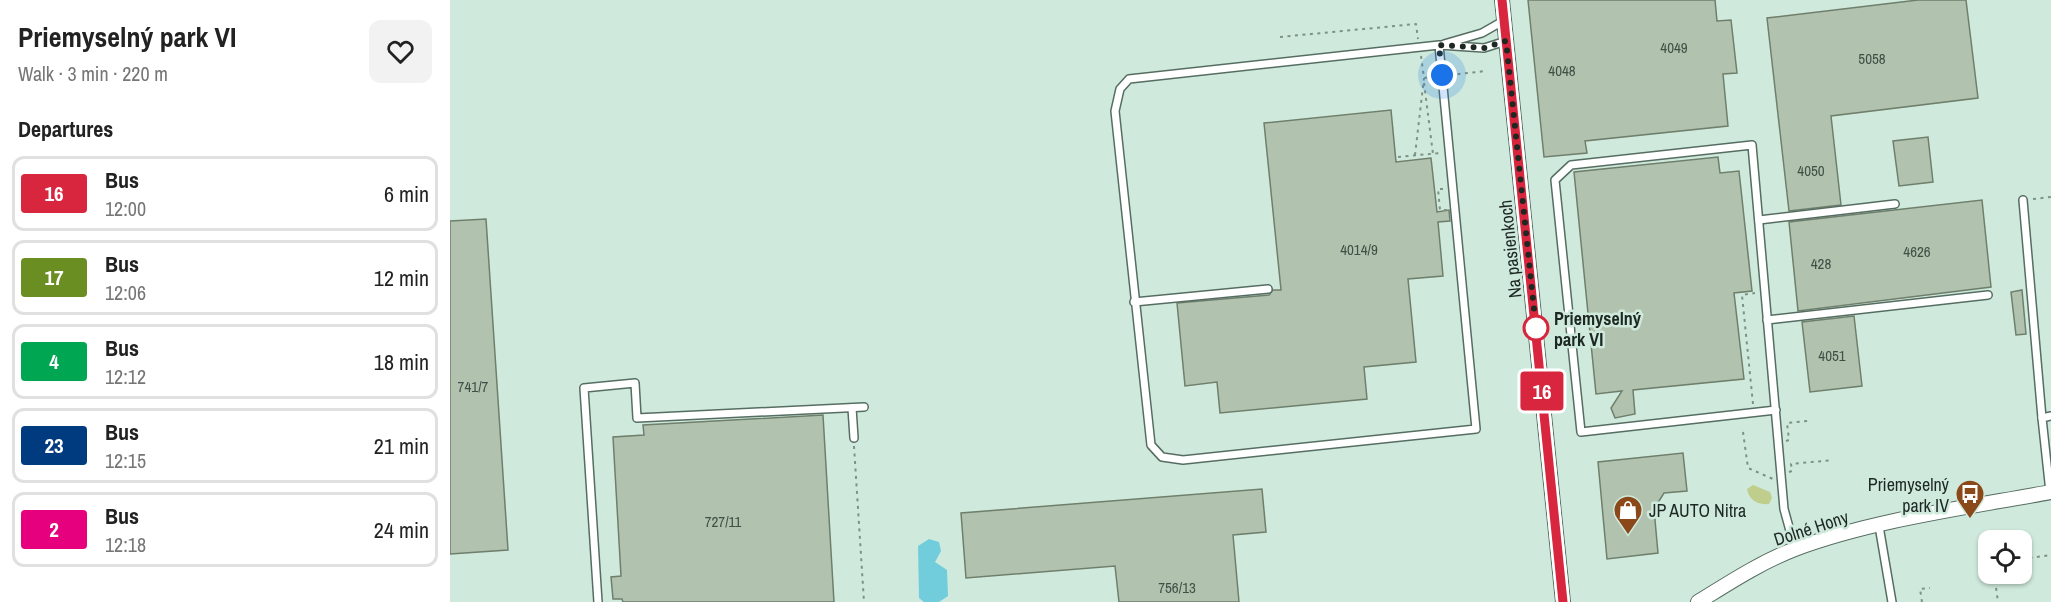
<!DOCTYPE html>
<html lang="en">
<head>
<meta charset="utf-8">
<style>
	:root { --surface:#fff; --page:#f2f2f2; --text:#222; --muted:#767676; --line:#e0e0e0 }
	body { margin:0; font-family:"Archivo Narrow",sans-serif; background:var(--page); color:var(--text); height:100vh; display:flex; flex-direction:column; font-size:22px; white-space:nowrap }
	* { box-sizing:border-box; margin:0 }
	p { font-size:20px; color:var(--muted) }
	.icon { flex:none; width:33px; height:33px; fill:none; stroke:currentColor; stroke-width:2; stroke-linecap:round; stroke-linejoin:round }
	.map { position:relative; flex:1; overflow:hidden }
	.side { display:flex; flex-direction:column; background:var(--surface); width:450px }
	.side>* { flex:none }
	.badge { padding:0 12px; border-radius:4px; font-size:21px; line-height:39px }
	.buttons { position:absolute; left:1528px; top:530px; display:grid; gap:12px }
	.buttons a { display:grid; place-items:center; width:54px; height:54px; border-radius:12px; background:var(--surface); box-shadow:0 2px 4px #0004; font-size:30px }
	.you { position:absolute; width:30px; height:30px; margin:-15px; border:4px solid #fff; border-radius:50%; background:#1a73e8; box-shadow:0 0 0 9px #1a73e833 }
	.map>.badge { position:absolute; translate:-50% -50%; box-shadow:0 0 0 3px #fff }
	h2 { padding:0 18px; font-size:22px; line-height:54px }
	.round { display:grid; place-items:center; flex:none; width:63px; height:63px; border-radius:12px; background:var(--page) }
	.headline { display:flex; align-items:center; justify-content:space-between; height:102px; padding:0 18px }
	h1 { font-size:28px; font-weight:700; line-height:45px }
	ul { padding:0; list-style:none }
	li { display:flex; align-items:center; gap:18px; height:75px; margin:0 12px 9px; padding:0 6px; border:3px solid var(--line); border-radius:12px }
	li div { flex:1 }
	li b { display:block; font-size:22px }
	li em { font-style:normal }
	li .badge { min-width:66px; font-weight:700; text-align:center }
	main { display:flex; flex:1; min-height:0 }
	.map>svg:first-child { display:block }
	.green { fill:#bfce8d }
	.water { fill:#71cddc }
	.building { fill:#b1c3af; stroke:#6f7f6c; stroke-width:1.5 }
	.lines { fill:none; stroke-linecap:round; stroke-linejoin:round }
	.lane-casing { stroke:#566d62; stroke-width:10 }
	.street-casing { stroke:#566d62; stroke-width:16 }
	.path { stroke:#7e9187; stroke-width:2; stroke-dasharray:3 4.5; stroke-linecap:butt }
	.lane { stroke:#fff; stroke-width:7 }
	.street { stroke:#fff; stroke-width:14 }
	.line-casing { stroke:#fff; stroke-width:14 }
	.line { stroke:#d7263d; stroke-width:9 }
	.walk { stroke:#1e2823; stroke-width:6; stroke-dasharray:0 10.8 }
	.stop-dot { fill:#fff; stroke:#d7263d; stroke-width:3 }
	.labels { text-anchor:middle; dominant-baseline:central; stroke-width:5; stroke-linejoin:round; paint-order:stroke }
	.number-label { font-size:15px; fill:#434f46 }
	.street-label { font-size:18px; fill:#1e2823; stroke:#cfeadc }
	.stop-label { font-size:18px; font-weight:bold; fill:#1e2823; stroke:#cfeadc; text-anchor:start }
	.poi-label { font-size:18px; fill:#1e2823; stroke:#cfeadc; text-anchor:end }
</style>
</head>
<body>
<main>
<section class="side">
<div class="headline"><div><h1>Priemyselný park VI</h1><p>Walk · 3 min · 220 m</p></div><a class="round"><svg class="icon" aria-label="heart" viewBox="0 0 24 24"><path d="M12 20l-8-8c-3-5 5-10 8-4 3-6 11-1 8 4z"/></svg></a></div>
<h2>Departures</h2>
<ul>
<li><span class="badge" style="background:#d7263d;color:#fff">16</span><div><b>Bus</b><p>12:00</p></div><em>6 min</em></li>
<li><span class="badge" style="background:#6b8e23;color:#fff">17</span><div><b>Bus</b><p>12:06</p></div><em>12 min</em></li>
<li><span class="badge" style="background:#00a651;color:#fff">4</span><div><b>Bus</b><p>12:12</p></div><em>18 min</em></li>
<li><span class="badge" style="background:#003b80;color:#fff">23</span><div><b>Bus</b><p>12:15</p></div><em>21 min</em></li>
<li><span class="badge" style="background:#e6007e;color:#fff">2</span><div><b>Bus</b><p>12:18</p></div><em>24 min</em></li>
</ul>
</section>
<div class="map">
<svg width="1601" height="602" viewBox="0 0 1601 602">
	<rect width="100%" height="100%" fill="#cfeadc"/>
	<!-- green -->
	<path class="green" d="M1303,485L1320,492L1322,498L1319,504C1309,505 1299,501 1297,489Z"/>
	<!-- water -->
	<polygon class="water" points="479,539 489,542 491,551 485,562 497,570 498,596 489,602 474,602 469,598 468,546"/>
	<!-- building -->
	<g class="building">
		<polygon points="1078,0 1265,0 1267,21 1281,20 1287,73 1273,74 1278,126 1135,141 1137,153 1094,157"/>
		<polygon points="1468,0 1516,0 1528,98 1381,116 1391,205 1339,211 1317,18"/>
		<polygon points="941,110 946,162 981,158 987,212 999,210 1000,221 988,222 993,276 958,279 966,362 914,367 917,399 770,413 767,382 735,386 727,303 819,295 823,290 831,290 814,123"/>
		<polygon points="1478,137 1483,182 1449,186 1443,141"/>
		<polygon points="1268,157 1270,173 1289,171 1302,291 1284,293 1294,379 1183,390 1185,414 1165,418 1161,408 1172,391 1146,394 1124,172"/>
		<polygon points="1532,200 1541,287 1348,311 1339,222"/>
		<polygon points="36,219 58,550 0,554 0,221"/>
		<polygon points="1572,290 1576,334 1566,335 1561,292"/>
		<polygon points="1404,316 1412,386 1360,392 1352,322"/>
		<polygon points="373,415 384,602 173,602 172,599 163,599 161,577 171,576 163,437 194,435 193,425"/>
		<polygon points="1233,453 1237,491 1214,493 1204,509 1208,553 1157,559 1148,462"/>
		<polygon points="812,489 816,532 783,535 789,602 669,602 665,566 516,578 511,513"/>
	</g>
	<g class="lines">
		<!-- lane casing -->
		<g class="lane-casing">
			<g id="lane">
				<polyline points="994,44 1032,33 1053,21"/>
				<polyline points="989,45 1026,429 733,460 712,457 701,445 665,111 670,89 679,79 989,45 1034,48 1056,41"/>
				<polyline points="1573,200 1592,418"/>
				<polyline points="1309,220 1445,204"/>
				<polyline points="684,302 818,289"/>
				<polyline points="1317,320 1538,295"/>
				<polyline points="402,408 404,438"/>
				<polyline points="1326,410 1131,432 1105,180 1121,165 1302,145 1334,509 1345,549"/>
				<polyline points="1600,492 1592,418 1601,416"/>
				<polyline points="1429,526 1442,602"/>
				<polyline points="148,602 134,388 185,383 187,418 414,407"/>
			</g>
		</g>
		<!-- street casing -->
		<g class="street-casing">
			<g id="street">
				<polyline points="1052,0 1113,602"/>
				<path d="M1248,602C1279,583 1311,562 1345,549C1422,520 1520,507 1601,492"/>
			</g>
		</g>
		<!-- path -->
		<g class="path">
			<polyline points="830,37 966,24 968,39"/>
			<polyline points="971,56 974,78 982,77"/>
			<polyline points="1000,75 1036,71"/>
			<polyline points="974,83 983,154"/>
			<polyline points="965,155 974,78"/>
			<polyline points="948,157 990,153"/>
			<polyline points="993,189 988,189 990,210 997,210"/>
			<polyline points="1583,199 1601,197"/>
			<polyline points="1303,404 1292,295 1305,293"/>
			<polyline points="1293,432 1298,468 1323,479"/>
			<polyline points="1336,441 1339,440 1337,423 1358,421"/>
			<polyline points="404,446 414,602"/>
			<polyline points="1339,472 1342,471 1341,464 1383,460"/>
			<polyline points="1572,559 1601,555"/>
			<polyline points="1544,573 1548,602"/>
			<polyline points="1472,602 1470,589 1480,588"/>
		</g>
		<!-- lane -->
		<use href="#lane" class="lane"/>
		<!-- street -->
		<use href="#street" class="street"/>
	</g>
	<g class="lines">
		<!-- line casing -->
		<g class="line-casing">
			<polyline id="line" points="1052,0 1113,602"/>
		</g>
		<!-- line -->
		<use href="#line" class="line"/>
		<!-- walk -->
		<polyline class="walk" points="992,75 989,45 1034,48 1056,41 1086,328"/>
	</g>
	<!-- icons -->
	<defs>
		<g id="bus-pin" transform="scale(1.5)"><path d="M0 17L-7.5 6A9.5 9.5 0 1 1 7.5 6Z" fill="#8b4819" stroke="#cfeadc"/><path d="M-5-6H5V4H4V6H2V4H-2V6H-4V4H-5ZM-3.5-4V0h7V-4ZM-3.5 1.2v1.5H-2V1.2ZM2 1.2v1.5H3.5V1.2Z" fill="#fff"/></g>
		<g id="shop-pin" transform="scale(1.5)"><path d="M0 17L-7.5 6A9.5 9.5 0 1 1 7.5 6Z" fill="#8b4819" stroke="#cfeadc"/><path d="M-5-2.5h2.3a2.7 3.5 0 0 1 5.4 0H5L5.5 6h-11ZM-1.5-2.5h3a1.5 2.3 0 0 0-3 0Z" fill="#fff"/></g>
	</defs>
	<g fill-rule="evenodd">
		<use href="#bus-pin" x="1520" y="494"/>
		<use href="#shop-pin" x="1178" y="510"/>
	</g>
	<!-- markers -->
	<circle class="stop-dot" cx="1086" cy="328" r="12"/>
	<g class="labels">
		<!-- number labels -->
		<g class="number-label">
			<text x="1224" y="47">4049</text>
			<text x="1422" y="58">5058</text>
			<text x="1112" y="70">4048</text>
			<text x="1361" y="170">4050</text>
			<text x="909" y="249">4014/9</text>
			<text x="1467" y="251">4626</text>
			<text x="1371" y="263">428</text>
			<text x="1382" y="355">4051</text>
			<text x="23" y="386">741/7</text>
			<text x="273" y="521">727/11</text>
			<text x="727" y="587">756/13</text>
		</g>
		<!-- street labels -->
		<g class="street-label">
			<text transform="translate(1060 249) rotate(-96)">Na pasienkoch</text>
			<text transform="translate(1361 528) rotate(-18)">Dolné Hony</text>
		</g>
		<!-- stop labels -->
		<g class="stop-label">
			<text x="1104" y="318">Priemyselný<tspan x="1104" dy="21">park VI</tspan></text>
		</g>
		<!-- poi labels -->
		<g class="poi-label">
			<text x="1499" y="484">Priemyselný<tspan x="1499" dy="21">park IV</tspan></text>
			<text x="1199" y="510" text-anchor="start">JP AUTO Nitra</text>
		</g>
	</g>
</svg>
<div class="buttons">
<a><svg class="icon" aria-label="locate" viewBox="0 0 24 24"><circle cx="12" cy="12" r="6"/><path d="M12 2v4M12 18v4M2 12h4M18 12h4"/></svg></a>
</div>
<div class="you" style="left:992px;top:75px"></div>
<b class="badge" style="left:1092px;top:391px;background:#d7263d;color:#fff">16</b>
</div>
</main>
</body>
</html>
